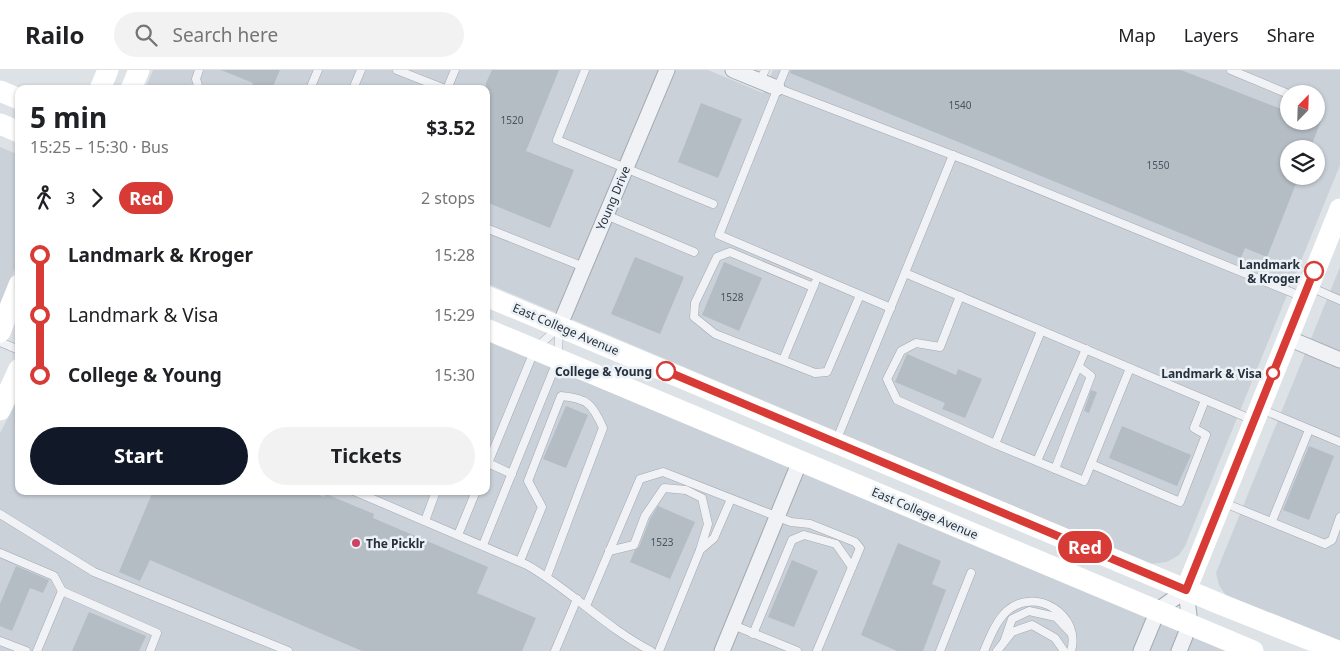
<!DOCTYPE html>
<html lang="en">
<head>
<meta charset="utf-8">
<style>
	:root { --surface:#fff; --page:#f2f2f2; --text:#202124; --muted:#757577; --line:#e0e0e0; --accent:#111827 }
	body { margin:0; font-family:"Noto Sans",sans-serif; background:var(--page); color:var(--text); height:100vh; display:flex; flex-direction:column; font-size:19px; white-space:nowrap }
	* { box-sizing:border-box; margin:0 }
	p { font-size:16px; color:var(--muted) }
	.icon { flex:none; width:28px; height:28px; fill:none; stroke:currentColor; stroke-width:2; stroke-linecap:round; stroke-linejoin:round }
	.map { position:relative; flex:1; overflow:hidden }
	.details { position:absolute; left:15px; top:15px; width:475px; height:410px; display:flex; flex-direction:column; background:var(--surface); border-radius:10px; box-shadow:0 1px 4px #0004 }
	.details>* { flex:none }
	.badge { padding:0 10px; border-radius:16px; font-size:18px; line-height:32px }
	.needle { width:32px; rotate:23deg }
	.buttons { position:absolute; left:1280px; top:15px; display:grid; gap:10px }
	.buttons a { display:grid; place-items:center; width:45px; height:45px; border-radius:50%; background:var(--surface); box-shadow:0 1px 4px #0004; font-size:25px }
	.map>.badge { position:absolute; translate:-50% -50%; box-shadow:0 0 0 2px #fff }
	.legs { display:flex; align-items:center; gap:8px; height:55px; padding:0 15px; font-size:16px }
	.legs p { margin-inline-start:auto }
	.overview { display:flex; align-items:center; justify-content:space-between; height:85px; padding:0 15px }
	h1 { font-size:28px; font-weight:700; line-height:38px }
	.cta { display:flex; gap:10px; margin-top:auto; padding:10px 15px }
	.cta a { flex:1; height:58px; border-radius:30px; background:var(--accent); color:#fff; font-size:20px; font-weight:700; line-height:58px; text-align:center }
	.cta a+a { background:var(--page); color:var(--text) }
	ul { padding:0 15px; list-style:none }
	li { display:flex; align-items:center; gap:18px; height:60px; font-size:19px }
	li i { display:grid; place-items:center; width:8px; height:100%; margin:0 6px; background:currentColor }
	li i::after { content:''; width:12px; height:12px; margin:-6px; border:4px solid; border-radius:50%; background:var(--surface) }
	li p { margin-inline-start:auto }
	li:first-child i { background:linear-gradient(#0000 50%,currentColor 0) }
	li:last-child i { background:linear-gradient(currentColor 50%,#0000 0) }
	header { display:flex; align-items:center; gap:30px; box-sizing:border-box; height:70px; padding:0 25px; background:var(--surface); border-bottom:1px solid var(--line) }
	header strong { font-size:24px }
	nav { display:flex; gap:28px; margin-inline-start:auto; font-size:18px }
	.search { width:350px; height:45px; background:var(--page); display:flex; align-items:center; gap:12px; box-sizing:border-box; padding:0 18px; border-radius:28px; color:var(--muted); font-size:19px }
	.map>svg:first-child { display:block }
	.built { fill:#cbd1d9; fill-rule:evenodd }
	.building { fill:#b4bcc4 }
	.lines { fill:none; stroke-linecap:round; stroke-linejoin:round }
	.lane-casing { stroke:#a3a9b1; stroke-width:9 }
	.street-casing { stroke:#a3a9b1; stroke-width:17 }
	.lane { stroke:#f0f2f5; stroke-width:8 }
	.street { stroke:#f0f2f5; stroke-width:15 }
	.secondary { stroke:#fff; stroke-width:21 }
	.line-1-casing { stroke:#fff; stroke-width:11 }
	.line-1 { stroke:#d83b35; stroke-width:8 }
	.stop-1-dot { fill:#fff; stroke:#d83b35; stroke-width:2.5 }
	.poi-dot { fill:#ce4162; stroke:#ecf1f5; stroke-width:2 }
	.labels { text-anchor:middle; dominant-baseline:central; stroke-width:5; stroke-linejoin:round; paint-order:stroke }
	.number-label { font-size:10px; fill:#4a5460 }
	.street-label { font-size:12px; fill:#27313e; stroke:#ecf1f5 }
	.stop-label { font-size:12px; font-weight:bold; fill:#27313e; stroke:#ecf1f5; text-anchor:end }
	.poi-label { font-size:12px; font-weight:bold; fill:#27313e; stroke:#ecf1f5; text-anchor:start }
</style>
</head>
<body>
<header>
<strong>Railo</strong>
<div class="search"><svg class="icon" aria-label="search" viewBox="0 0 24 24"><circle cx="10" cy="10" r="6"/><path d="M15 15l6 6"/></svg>Search here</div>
<nav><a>Map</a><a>Layers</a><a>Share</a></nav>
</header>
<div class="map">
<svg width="1340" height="581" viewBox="0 0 1340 581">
	<rect width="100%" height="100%" fill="#dde2e7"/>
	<!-- built -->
	<g class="built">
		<path d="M153,0H708L763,23L773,0H1340V95L1185,476L1179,485L1167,492L1150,494L486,213V19H145ZM1289,24H1316V51H1289ZM1289,79H1316V106H1289Z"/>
		<polygon points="0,77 19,85 19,188 0,235"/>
		<polygon points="1340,197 1340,571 1227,527 1219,515 1216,503"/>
		<polygon points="486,270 1225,581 0,581 0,363 19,327 19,421 486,421"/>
	</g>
	<!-- building -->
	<g class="building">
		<polygon points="221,0 280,0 272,19 251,19 253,13"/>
		<polygon points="492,0 559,0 526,81 574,100 550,158 486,132 486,13"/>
		<polygon points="791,0 1181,0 1289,42 1289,51 1321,51 1310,79 1289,79 1289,106 1299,106 1267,187 1245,178 1241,188 790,3"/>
		<polygon points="701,33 742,49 718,108 678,92"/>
		<polygon points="635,187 684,207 660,264 611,244"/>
		<polygon points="724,192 762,208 739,261 702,245"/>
		<polygon points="907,284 956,305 958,299 982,309 965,348 942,339 945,333 895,312"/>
		<polygon points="1091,320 1097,322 1089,343 1084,341"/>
		<polygon points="566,336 588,345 566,398 543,389"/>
		<polygon points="1122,356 1191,385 1177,416 1109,388"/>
		<polygon points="1309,376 1334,386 1309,450 1283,440"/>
		<polygon points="153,421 309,421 324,427 326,424 374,444 373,448 488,497 477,523 536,548 522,581 362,581 150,490 140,511 119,502"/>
		<polygon points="658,436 695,452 670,509 630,492 635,480 639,477 650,449"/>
		<polygon points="898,473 941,491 932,514 946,520 923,581 897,581 861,565"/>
		<polygon points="792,490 818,501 794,557 768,547"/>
		<polygon points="16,496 49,510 43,523 30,518 12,561 0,556 0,534"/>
		<polygon points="89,542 146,566 139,581 72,581"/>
	</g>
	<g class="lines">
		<!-- lane casing -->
		<g class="lane-casing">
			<g id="lane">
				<polyline points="397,0 445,19"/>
				<polyline points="585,0 557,70 713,134"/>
				<polyline points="785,0 719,165 891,238"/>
				<polyline points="1231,0 1286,23"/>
				<polyline points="760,11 765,0"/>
				<polyline points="777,18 976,94 1303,227"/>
				<polyline points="199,19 196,9 199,0"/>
				<polyline points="310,19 318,0"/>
				<polyline points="353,19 361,0"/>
				<polyline points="447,19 455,0"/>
				<polyline points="606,145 694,182"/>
				<polyline points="486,158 584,197"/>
				<polyline points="905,203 1253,350"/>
				<polyline points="813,217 730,182 717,187 695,233 694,247 715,264 815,303 827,302 860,225"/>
				<polyline points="1310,217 1340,230"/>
				<polyline points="960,226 940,277 916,273 901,281 887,309 897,330 995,374"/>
				<polyline points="1041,261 995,374 1084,411 1091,394"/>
				<polyline points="0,272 19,280"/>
				<polyline points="783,290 815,213"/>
				<polyline points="1130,298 1091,394 1180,432 1206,365 1194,358 1205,330"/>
				<polyline points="1261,339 1340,372"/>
				<polyline points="839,364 953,85"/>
				<polyline points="1037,391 1086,279"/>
				<polyline points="488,393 512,404"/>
				<polyline points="486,398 535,279 558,258"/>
				<polyline points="1055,399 1091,306 1079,297"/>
				<path d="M354,421L527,495C571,520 606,558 651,581"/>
				<polyline points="1222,432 1325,474 1332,470 1340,447"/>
				<polyline points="0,444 94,502 288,581"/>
				<polyline points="425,451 436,421"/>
				<polyline points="1272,451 1309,360"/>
				<polyline points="458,465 476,421"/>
				<polyline points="483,475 558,289 559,259"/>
				<polyline points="609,481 634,475 645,446 664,418 686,420 702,428 708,454 700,480"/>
				<polyline points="0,483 54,506 62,521"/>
				<path d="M520,491L542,437L528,411L561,326C588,328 593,335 603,358L547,506"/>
				<polyline points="586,536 640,409 663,402 791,452 810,454 855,472 860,478 817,581"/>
				<polyline points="733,555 797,581"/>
				<polyline points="753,564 792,470 804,465 836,474 852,497"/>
				<polyline points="0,571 26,581"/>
				<polyline points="1004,572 1012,549 1029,541 1056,547 1071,563"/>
				<polyline points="37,581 62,521 157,563 150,581"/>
				<polyline points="555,581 577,529"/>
				<polyline points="659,581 700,480 714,468 731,429"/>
				<polyline points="940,581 971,503"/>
				<path d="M984,581C990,567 996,551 1007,541C1035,516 1082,545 1071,581"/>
				<polyline points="997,581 1012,562 1032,555 1055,568 1064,581"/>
			</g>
		</g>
		<!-- street casing -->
		<g class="street-casing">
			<g id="street">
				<polyline points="733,0 777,18"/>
				<polyline points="559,257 667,0"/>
				<polyline points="1288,268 1340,290"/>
				<polyline points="722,581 800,391"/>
				<polyline points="1141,581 1158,540 1186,520 1190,554 1179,581"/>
			</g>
		</g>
		<!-- lane -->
		<use href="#lane" class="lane"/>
		<!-- street -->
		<use href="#street" class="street"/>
		<!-- secondary -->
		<g class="secondary">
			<polyline points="100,19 108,0"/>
			<polyline points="131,19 139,0"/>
			<polyline points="0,21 19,29"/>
			<polyline points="0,54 19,62"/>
			<polyline points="486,226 1220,534 1338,581"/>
			<polyline points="486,259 1253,581"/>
			<polyline points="0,262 19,215"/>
			<polyline points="0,340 19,299"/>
			<polyline points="1186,520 1340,139"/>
		</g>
	</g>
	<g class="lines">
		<!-- line-1 casing -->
		<g class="line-1-casing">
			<polyline id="line-1" points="666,301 1186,520 1314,201"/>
		</g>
		<!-- line-1 -->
		<use href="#line-1" class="line-1"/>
	</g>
	<!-- markers -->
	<g class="stop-1-dot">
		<circle cx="1314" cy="201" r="9"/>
		<circle cx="666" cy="301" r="9"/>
		<circle cx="1273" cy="303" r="6"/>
	</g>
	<circle class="poi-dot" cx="356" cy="473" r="5"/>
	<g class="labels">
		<!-- number labels -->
		<g class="number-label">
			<text x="960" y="35">1540</text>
			<text x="512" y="50">1520</text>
			<text x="1158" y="95">1550</text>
			<text x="732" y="227">1528</text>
			<text x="662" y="472">1523</text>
		</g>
		<!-- street labels -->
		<g class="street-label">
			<text transform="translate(613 128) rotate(-67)">Young Drive</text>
			<text transform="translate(566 259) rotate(23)">East College Avenue</text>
			<text transform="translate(925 443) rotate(23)">East College Avenue</text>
		</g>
		<!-- stop labels -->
		<g class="stop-label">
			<text x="1300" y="194">Landmark<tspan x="1300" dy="14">&amp; Kroger</tspan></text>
			<text x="652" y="301">College &amp; Young</text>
			<text x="1262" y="303">Landmark &amp; Visa</text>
		</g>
		<!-- poi labels -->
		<g class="poi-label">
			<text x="366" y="473">The Picklr</text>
		</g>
	</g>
</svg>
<div class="buttons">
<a><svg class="needle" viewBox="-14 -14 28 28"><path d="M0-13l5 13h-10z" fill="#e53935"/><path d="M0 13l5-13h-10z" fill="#757577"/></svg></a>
<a><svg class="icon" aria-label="layers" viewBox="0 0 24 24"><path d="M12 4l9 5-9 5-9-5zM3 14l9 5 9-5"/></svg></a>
</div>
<b class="badge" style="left:1085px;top:477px;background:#d83b35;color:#fff">Red</b>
<section class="details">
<div class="overview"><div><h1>5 min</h1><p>15:25 – 15:30 · Bus</p></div><b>$3.52</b></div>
<div class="legs"><svg class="icon" aria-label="walk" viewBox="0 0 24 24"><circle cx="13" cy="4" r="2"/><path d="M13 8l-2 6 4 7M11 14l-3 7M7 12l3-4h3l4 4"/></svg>3<svg class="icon" aria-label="forward" viewBox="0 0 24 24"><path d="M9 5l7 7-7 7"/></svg><b class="badge" style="background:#d83b35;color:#fff">Red</b><p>2 stops</p></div>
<ul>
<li><i style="color:#d83b35"></i><b>Landmark &amp; Kroger</b><p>15:28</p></li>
<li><i style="color:#d83b35"></i><span>Landmark &amp; Visa</span><p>15:29</p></li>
<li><i style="color:#d83b35"></i><b>College &amp; Young</b><p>15:30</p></li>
</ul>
<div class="cta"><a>Start</a><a>Tickets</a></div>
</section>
</div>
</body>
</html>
